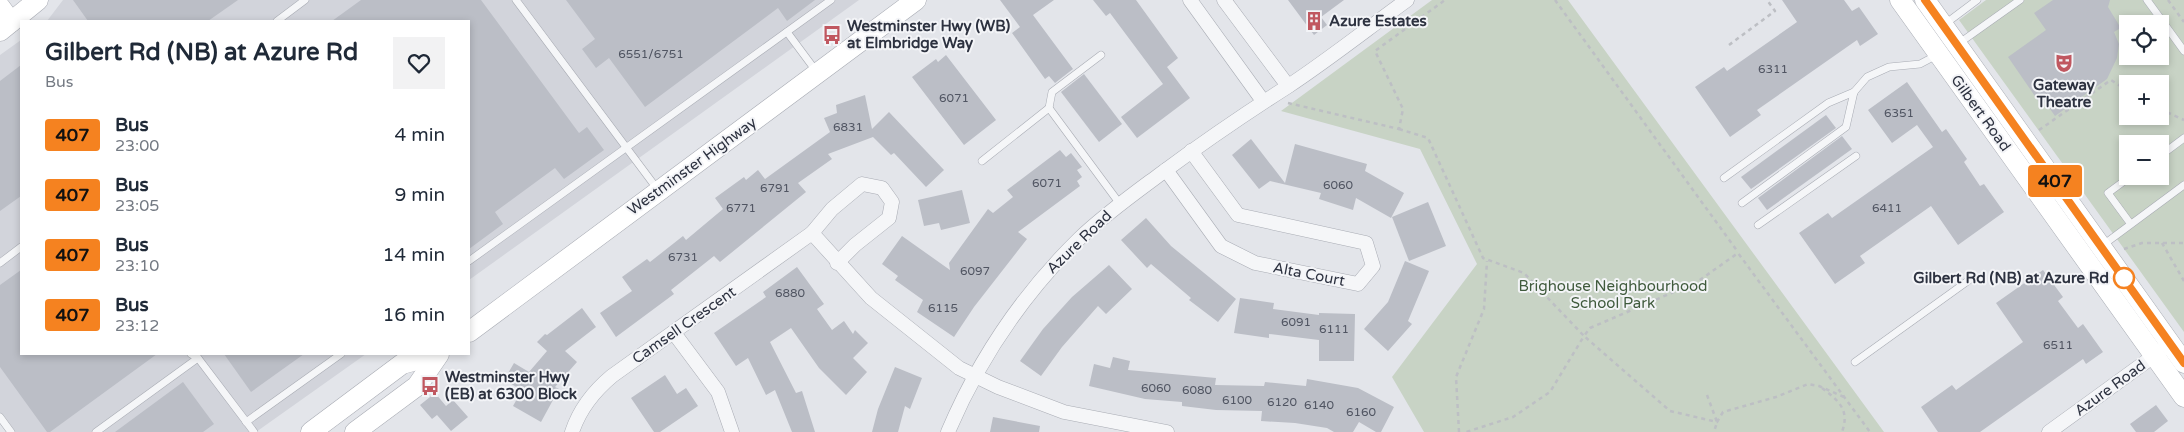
<!DOCTYPE html>
<html lang="en">
<head>
<meta charset="utf-8">
<style>
	:root { --surface:#fff; --page:#f2f2f3; --text:#1f2937; --muted:#747a83 }
	body { margin:0; font-family:"Varela Round",sans-serif; background:var(--page); color:var(--text); height:100vh; display:flex; flex-direction:column; font-size:19px; white-space:nowrap }
	* { box-sizing:border-box; margin:0 }
	p { font-size:16px; color:var(--muted) }
	.icon { flex:none; width:28px; height:28px; fill:none; stroke:currentColor; stroke-width:2; stroke-linecap:round; stroke-linejoin:round }
	.map { position:relative; flex:1; overflow:hidden }
	.drawer { position:absolute; left:20px; top:20px; width:450px; height:335px; display:flex; flex-direction:column; background:var(--surface); border-radius:0px; box-shadow:0 2px 8px #0003 }
	.drawer>* { flex:none }
	.badge { padding:0 10px; border-radius:4px; font-size:18px; line-height:32px }
	.tools { position:absolute; left:2119px; top:15px; display:grid; gap:10px }
	.tools a { display:grid; place-items:center; width:50px; height:50px; border-radius:0px; background:var(--surface); box-shadow:0 2px 8px #0003; font-size:25px }
	.map>.badge { position:absolute; translate:-50% -50%; box-shadow:0 0 0 2px #fff }
	.round { display:grid; place-items:center; flex:none; width:52px; height:52px; border-radius:0px; background:var(--page) }
	.overview { display:flex; align-items:center; justify-content:space-between; height:85px; padding:0 25px }
	h1 { font-size:24px; font-weight:800; line-height:38px }
	ul { padding:0; list-style:none }
	li { display:flex; align-items:center; gap:15px; height:60px; padding:0 25px }
	li div { flex:1 }
	li b { display:block; font-size:19px }
	li em { font-style:normal }
	li .badge { min-width:55px; font-weight:700; text-align:center }
	.map>svg:first-child { display:block }
	.built { fill:#d2d4db }
	.green { fill:#c8d3c5; fill-rule:evenodd }
	.building { fill:#bbbec6 }
	.lines { fill:none; stroke-linecap:round; stroke-linejoin:round }
	.lane-casing { stroke:#a9acb4; stroke-width:8 }
	.street-casing { stroke:#a9acb4; stroke-width:15 }
	.secondary-casing { stroke:#a9acb4; stroke-width:21 }
	.path { stroke:#bdbfc4; stroke-width:2.5; stroke-dasharray:4 4; stroke-linecap:butt }
	.lane { stroke:#f5f6f8; stroke-width:7 }
	.street { stroke:#f5f6f8; stroke-width:14 }
	.secondary { stroke:#fff; stroke-width:20 }
	.line-casing { stroke:#fff; stroke-width:11 }
	.line { stroke:#f58220; stroke-width:8 }
	.stop-dot { fill:#fff; stroke:#f58220; stroke-width:2.5 }
	.labels { text-anchor:middle; dominant-baseline:central; stroke-width:4; stroke-linejoin:round; paint-order:stroke }
	.number-label { font-size:12px; fill:#505562 }
	.poi-label { font-size:15px; font-weight:bold; fill:#2d3240; stroke:#f3f4f7; text-anchor:start }
	.street-label { font-size:15px; fill:#2d3240; stroke:#f3f4f7 }
	.stop-label { font-size:15px; font-weight:bold; fill:#2d3240; stroke:#f3f4f7; text-anchor:end }
	.park-label { font-size:15px; fill:#3f5a3c; stroke:#f3f4f7 }
</style>
</head>
<body>
<div class="map">
<svg width="2184" height="432" viewBox="0 0 2184 432">
	<rect width="100%" height="100%" fill="#e3e5ea"/>
	<!-- built -->
	<g class="built">
		<polygon points="63,0 859,0 469,280 469,21 47,21"/>
		<polygon points="21,40 21,354 366,354 256,432 6,432 0,424 0,55"/>
	</g>
	<!-- green -->
	<g class="green">
		<polygon points="1432,0 1568,0 1884,432 1424,432 1392,377 1477,264 1420,149 1281,111"/>
		<path d="M1986,0H2184V332L1959,20ZM2128,24H2160V56H2128ZM2128,84H2160V116H2128ZM2128,144H2160V176H2128Z"/>
	</g>
	<!-- building -->
	<g class="building">
		<polygon points="73,0 238,0 208,21 88,21"/>
		<polygon points="361,0 481,0 579,133 587,127 604,150 564,179 555,168 495,212 503,224 469,249 469,21 332,21"/>
		<polygon points="566,0 815,0 787,21 778,8 645,107 609,58 596,68 582,49 595,39"/>
		<polygon points="1000,0 1054,0 1033,15 1073,69 1055,83 1049,76 1045,79 1012,33 1020,27"/>
		<polygon points="1093,0 1136,0 1178,58 1167,67 1190,98 1137,138 1121,117 1163,84 1110,13 1106,16"/>
		<polygon points="1288,0 1344,0 1321,17 1327,25 1314,35"/>
		<polygon points="1782,0 1844,0 1852,11 1859,7 1878,34 1860,46 1857,40 1757,110 1761,115 1730,137 1695,87 1724,67 1727,71 1797,22"/>
		<polygon points="2053,0 2110,0 2108,7 2119,25 2119,29 2114,32 2119,44 2117,58 2107,79 2055,116 2045,102 2041,105 2008,57 2046,30 2034,13"/>
		<polygon points="946,55 996,120 964,145 912,77 936,59 938,62"/>
		<polygon points="21,65 21,196 0,211 0,81"/>
		<polygon points="1084,74 1122,124 1099,142 1061,92"/>
		<polygon points="1907,82 1942,132 1946,129 1967,159 1964,162 1980,186 1984,184 2004,212 1958,245 1931,206 1860,256 1865,263 1835,284 1799,233 1828,213 1832,218 1933,147 1917,125 1892,143 1868,110"/>
		<polygon points="865,95 872,129 889,112 944,170 926,187 894,153 891,155 873,137 828,154 832,159 798,183 806,192 720,262 714,256 671,290 674,294 616,337 600,313 632,291 622,277 647,259 650,262 683,236 686,240 723,209 715,198 744,177 746,180 758,170 765,179 830,132 824,118 837,113 836,105"/>
		<polygon points="1826,115 1836,128 1751,189 1741,177"/>
		<polygon points="1842,136 1852,149 1767,210 1758,198"/>
		<polygon points="1251,139 1285,183 1295,144 1367,164 1365,171 1404,193 1391,218 1356,198 1353,210 1319,199 1321,193 1270,181 1259,189 1232,155"/>
		<polygon points="1060,150 1066,157 1071,153 1082,167 1077,170 1082,177 1077,181 1080,186 1018,232 1027,239 974,307 954,337 917,312 923,300 895,280 898,276 882,264 902,236 950,270 949,263 988,209 993,213 1013,197 1007,190"/>
		<polygon points="962,190 970,223 941,230 939,223 924,226 918,200"/>
		<polygon points="1428,202 1446,246 1409,261 1392,217"/>
		<polygon points="1146,218 1171,246 1236,299 1218,322 1189,300 1191,298 1151,264 1147,268 1121,240"/>
		<polygon points="1405,261 1429,271 1408,321 1412,324 1388,351 1364,329 1388,302"/>
		<polygon points="1109,265 1132,289 1106,314 1098,306 1062,347 1041,376 1020,361 1043,329 1072,297"/>
		<polygon points="797,267 824,304 817,309 832,330 844,321 853,334 855,330 868,343 853,358 867,372 846,395 819,368 791,328 770,342 796,393 802,391 815,432 792,432 775,390 766,395 748,358 736,366 714,333 766,297 763,292"/>
		<polygon points="21,270 21,354 157,354 50,432 47,432 0,367 0,285"/>
		<polygon points="2043,270 2063,297 2058,301 2078,328 2083,324 2103,352 2086,364 2083,359 1980,432 1938,432 1921,407 1952,385 1956,390 2023,342 1996,303"/>
		<polygon points="1240,298 1274,303 1273,309 1319,315 1319,313 1355,314 1354,361 1319,361 1319,340 1269,334 1269,338 1234,333"/>
		<polygon points="582,308 596,327 565,351 577,362 555,387 559,389 541,422 513,406 522,390 504,380 514,363 529,372 547,351 537,342 545,334 547,335"/>
		<polygon points="224,354 304,354 251,392"/>
		<polygon points="1113,357 1130,361 1128,370 1216,378 1215,385 1264,386 1265,382 1306,386 1307,379 1358,388 1394,407 1381,432 1376,432 1359,422 1353,432 1334,432 1327,428 1295,423 1261,421 1262,411 1216,410 1182,406 1182,402 1145,399 1089,386 1094,364 1110,368"/>
		<polygon points="895,367 922,378 910,409 905,406 898,432 872,432 878,409"/>
		<polygon points="665,375 677,394 686,388 698,406 660,432 654,432 631,398"/>
		<polygon points="183,382 214,424 203,432 115,432"/>
		<polygon points="435,393 446,406 453,400 468,417 451,431 437,415 432,419 420,405"/>
		<polygon points="2156,405 2168,421 2154,432 2136,432 2130,424"/>
		<polygon points="993,417 1040,426 1039,432 990,432"/>
	</g>
	<g class="lines">
		<!-- lane casing -->
		<g class="lane-casing">
			<g id="lane">
				<polyline points="516,0 658,190"/>
				<polyline points="2147,0 2184,51"/>
				<polyline points="277,21 305,0"/>
				<polyline points="1945,24 1977,0"/>
				<polyline points="787,32 816,71"/>
				<polyline points="1958,44 2020,0"/>
				<polyline points="1049,108 1052,92 1101,55"/>
				<polyline points="2160,156 2184,138"/>
				<polyline points="982,161 1049,108 1120,204"/>
				<polyline points="1724,178 1828,103 1854,92"/>
				<polyline points="1742,203 1846,127 1854,92 1867,77 1889,67 1920,64 1937,55"/>
				<polyline points="2130,223 2108,193 2131,176"/>
				<polyline points="1758,225 1856,156"/>
				<polyline points="2103,245 2184,185"/>
				<polyline points="469,261 831,0"/>
				<polyline points="0,263 21,247"/>
				<polyline points="191,354 198,358 254,432"/>
				<polyline points="1855,362 1972,278"/>
				<polyline points="0,417 11,432"/>
				<polyline points="246,422 341,354"/>
				<polyline points="96,432 198,358"/>
			</g>
		</g>
		<!-- street casing -->
		<g class="street-casing">
			<g id="street">
				<polyline points="1190,0 1263,101"/>
				<polyline points="1224,0 1288,86"/>
				<polyline points="1166,170 1221,246 1255,263 1358,284 1373,266 1366,243 1238,215 1191,151"/>
				<polyline points="812,233 871,298 959,368 998,387 1064,412 1167,432"/>
				<polyline points="674,333 718,392 732,432"/>
				<path d="M572,432C580,408 594,391 612,376L812,233L832,209L862,184L882,188L892,202L889,218L855,245L837,263"/>
				<path d="M948,432C979,359 1023,294 1079,239C1104,215 1132,195 1159,175C1201,144 1243,115 1287,87C1328,60 1367,29 1407,0"/>
				<polyline points="2049,432 2162,350"/>
			</g>
		</g>
		<!-- secondary casing -->
		<g class="secondary-casing">
			<g id="secondary">
				<polyline points="1900,0 2184,397"/>
				<polyline points="1925,0 2184,363"/>
				<polyline points="0,7 11,22"/>
				<polyline points="0,31 38,0"/>
				<polyline points="469,332 916,0"/>
				<polyline points="311,432 402,364 438,354"/>
				<polyline points="355,432 417,386 439,354"/>
			</g>
		</g>
		<!-- path -->
		<g class="path">
			<polyline points="1555,0 1738,252"/>
			<polyline points="2168,0 2184,22"/>
			<polyline points="1729,45 1775,11 1767,0"/>
			<polyline points="1288,103 1399,129 1403,109 1375,51 1445,0"/>
			<polyline points="2160,109 2184,120"/>
			<polyline points="1399,129 1428,138 1483,258 1524,273 1584,336 1550,392 1513,417 1466,432"/>
			<polyline points="2039,130 2111,80 2128,91"/>
			<polyline points="2162,243 2184,281"/>
			<polyline points="2124,249 2142,243 2184,243"/>
			<path d="M1822,388C1839,401 1850,410 1842,432"/>
			<polyline points="1707,395 1717,422 1714,432"/>
			<polyline points="1844,397 1819,386 1808,384 1776,397 1723,412 1717,422 1670,411 1584,336 1590,328 1697,282 1738,253 1870,432"/>
			<polyline points="1459,432 1456,377 1484,309 1487,261"/>
		</g>
		<!-- lane -->
		<use href="#lane" class="lane"/>
		<!-- street -->
		<use href="#street" class="street"/>
		<!-- secondary -->
		<use href="#secondary" class="secondary"/>
	</g>
	<g class="lines">
		<!-- line casing -->
		<g class="line-casing">
			<polyline id="line" points="1925,0 2184,363"/>
		</g>
		<!-- line -->
		<use href="#line" class="line"/>
	</g>
	<!-- icons -->
	<defs>
		<g id="building-bare" transform="scale(1.5)"><path d="M-4-6H4V6H1V3H-1V6H-4ZM-2.5-4.3h1.7v1.8h-1.7ZM.8-4.3h1.7v1.8H.8ZM-2.5-1h1.7V.8h-1.7ZM.8-1h1.7V.8H.8Z" fill="#c05760" stroke="#f3f4f7" stroke-width="2.5" paint-order="stroke"/></g>
		<g id="bus-bare" transform="scale(1.5)"><path d="M-5-6H5V4H4V6H2V4H-2V6H-4V4H-5ZM-3.5-4V0h7V-4ZM-3.5 1.2v1.5H-2V1.2ZM2 1.2v1.5H3.5V1.2Z" fill="#c05760" stroke="#f3f4f7" stroke-width="2.5" paint-order="stroke"/></g>
		<g id="theatre-bare" transform="scale(1.5)"><path d="M-5-5.5Q0-4 5-5.5V0Q5 5 0 6Q-5 5-5 0ZM-3.3-2.5H-1v1.5H-3.3ZM1-2.5H3.3v1.5H1ZM-2.8 1Q0 5.5 2.8 1Z" fill="#c05760" stroke="#f3f4f7" stroke-width="2.5" paint-order="stroke"/></g>
	</defs>
	<g fill-rule="evenodd">
		<use href="#building-bare" x="1314" y="21"/>
		<use href="#bus-bare" x="832" y="35"/>
		<use href="#theatre-bare" x="2064" y="63"/>
		<use href="#bus-bare" x="430" y="386"/>
	</g>
	<!-- markers -->
	<circle class="stop-dot" cx="2124" cy="278" r="10"/>
	<g class="labels">
		<!-- number labels -->
		<g class="number-label">
			<text x="651" y="54">6551/6751</text>
			<text x="1773" y="69">6311</text>
			<text x="954" y="98">6071</text>
			<text x="1899" y="113">6351</text>
			<text x="848" y="127">6831</text>
			<text x="1047" y="183">6071</text>
			<text x="1338" y="185">6060</text>
			<text x="775" y="188">6791</text>
			<text x="741" y="208">6771</text>
			<text x="1887" y="208">6411</text>
			<text x="683" y="257">6731</text>
			<text x="975" y="271">6097</text>
			<text x="790" y="293">6880</text>
			<text x="943" y="308">6115</text>
			<text x="1296" y="322">6091</text>
			<text x="1334" y="329">6111</text>
			<text x="2058" y="345">6511</text>
			<text x="1156" y="388">6060</text>
			<text x="1197" y="390">6080</text>
			<text x="1237" y="400">6100</text>
			<text x="1282" y="402">6120</text>
			<text x="1319" y="405">6140</text>
			<text x="1361" y="412">6160</text>
		</g>
		<!-- poi labels -->
		<g class="poi-label">
			<text x="1329" y="21">Azure Estates</text>
			<text x="847" y="26">Westminster Hwy (WB)<tspan x="847" dy="17">at Elmbridge Way</tspan></text>
			<text x="2064" y="85" text-anchor="middle">Gateway<tspan x="2064" dy="17">Theatre</tspan></text>
			<text x="445" y="377">Westminster Hwy<tspan x="445" dy="17">(EB) at 6300 Block</tspan></text>
		</g>
		<!-- street labels -->
		<g class="street-label">
			<text transform="translate(1981 113) rotate(54)">Gilbert Road</text>
			<text transform="translate(692 166) rotate(-36)">Westminster Highway</text>
			<text transform="translate(1079 242) rotate(-44)">Azure Road</text>
			<text transform="translate(1309 274) rotate(11)">Alta Court</text>
			<text transform="translate(684 325) rotate(-35)">Camsell Crescent</text>
			<text transform="translate(2110 388) rotate(-36)">Azure Road</text>
		</g>
		<!-- stop labels -->
		<g class="stop-label">
			<text x="2109" y="278">Gilbert Rd (NB) at Azure Rd</text>
		</g>
		<!-- park labels -->
		<g class="park-label">
			<text x="1613" y="286">Brighouse Neighbourhood<tspan x="1613" dy="17">School Park</tspan></text>
		</g>
	</g>
</svg>
<div class="tools">
<a><svg class="icon" aria-label="locate" viewBox="0 0 24 24"><circle cx="12" cy="12" r="6"/><path d="M12 2v4M12 18v4M2 12h4M18 12h4"/></svg></a>
<a>+</a>
<a>−</a>
</div>
<b class="badge" style="left:2055px;top:181px;background:#f58220;color:#111">407</b>
<section class="drawer">
<div class="overview"><div><h1>Gilbert Rd (NB) at Azure Rd</h1><p>Bus</p></div><a class="round"><svg class="icon" aria-label="heart" viewBox="0 0 24 24"><path d="M12 20l-8-8c-3-5 5-10 8-4 3-6 11-1 8 4z"/></svg></a></div>
<ul>
<li><span class="badge" style="background:#f58220;color:#111">407</span><div><b>Bus</b><p>23:00</p></div><em>4 min</em></li>
<li><span class="badge" style="background:#f58220;color:#111">407</span><div><b>Bus</b><p>23:05</p></div><em>9 min</em></li>
<li><span class="badge" style="background:#f58220;color:#111">407</span><div><b>Bus</b><p>23:10</p></div><em>14 min</em></li>
<li><span class="badge" style="background:#f58220;color:#111">407</span><div><b>Bus</b><p>23:12</p></div><em>16 min</em></li>
</ul>
</section>
</div>
</body>
</html>
